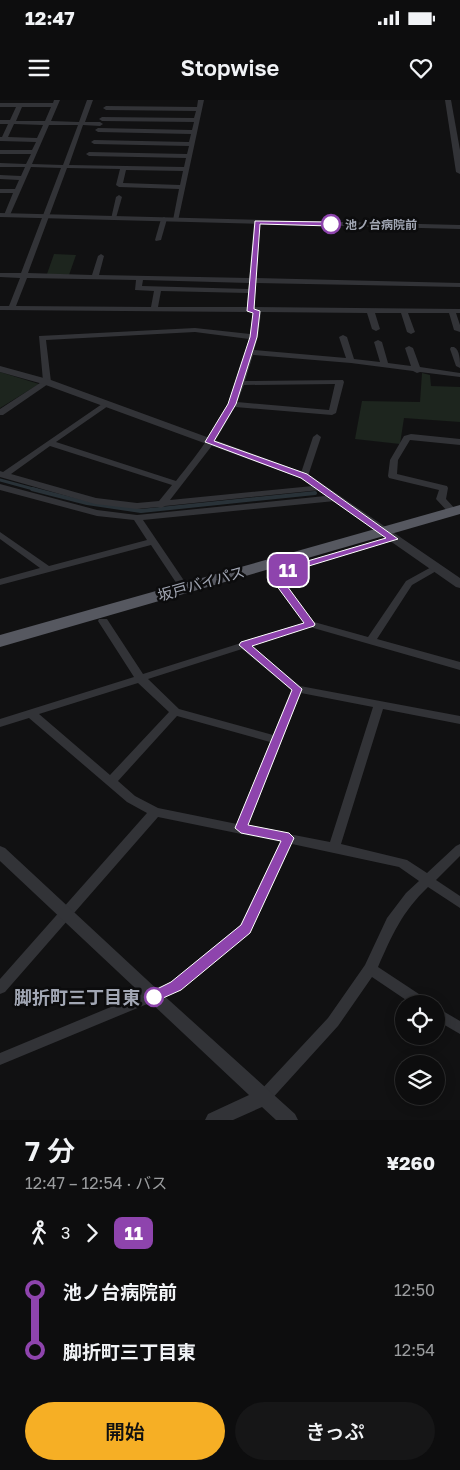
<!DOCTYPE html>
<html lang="ja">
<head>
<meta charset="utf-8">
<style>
	:root { --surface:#0d0d0e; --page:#161617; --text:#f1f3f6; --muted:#9a9c9e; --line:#2d2d2e; --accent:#f6af25 }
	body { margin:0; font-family:"Golos Text","Noto Sans JP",sans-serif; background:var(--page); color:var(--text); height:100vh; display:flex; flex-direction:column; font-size:19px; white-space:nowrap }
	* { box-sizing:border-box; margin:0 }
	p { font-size:16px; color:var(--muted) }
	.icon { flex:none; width:28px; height:28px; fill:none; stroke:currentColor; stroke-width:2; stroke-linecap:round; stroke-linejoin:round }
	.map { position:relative; height:1020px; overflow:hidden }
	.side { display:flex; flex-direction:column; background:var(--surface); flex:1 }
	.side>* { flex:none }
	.badge { padding:0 10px; border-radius:8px; font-size:18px; line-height:32px }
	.buttons { position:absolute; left:395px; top:895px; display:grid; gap:10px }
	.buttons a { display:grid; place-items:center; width:50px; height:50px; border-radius:50%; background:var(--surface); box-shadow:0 2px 12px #0003,0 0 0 1px var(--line); font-size:25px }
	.map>.badge { position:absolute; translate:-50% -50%; box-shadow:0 0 0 2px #fff }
	.legs { display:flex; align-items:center; gap:8px; height:55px; padding:0 25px; font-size:16px }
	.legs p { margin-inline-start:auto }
	.overview { display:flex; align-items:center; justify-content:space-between; height:85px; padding:0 25px }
	h1 { font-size:28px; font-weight:600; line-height:38px }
	.action { display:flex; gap:10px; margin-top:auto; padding:10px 25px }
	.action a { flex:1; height:58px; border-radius:30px; background:var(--accent); color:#111; font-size:20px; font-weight:600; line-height:58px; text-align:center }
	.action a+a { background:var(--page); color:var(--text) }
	ul { padding:0 25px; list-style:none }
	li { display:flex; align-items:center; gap:18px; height:60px; font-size:19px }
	li i { display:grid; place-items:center; width:8px; height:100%; margin:0 6px; background:currentColor }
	li i::after { content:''; width:12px; height:12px; margin:-6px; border:4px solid; border-radius:50%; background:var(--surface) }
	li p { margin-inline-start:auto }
	li:first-child i { background:linear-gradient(#0000 50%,currentColor 0) }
	li:last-child i { background:linear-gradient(currentColor 50%,#0000 0) }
	.status { display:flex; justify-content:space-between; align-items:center; height:35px; padding:0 25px; background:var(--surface); direction:ltr }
	.status svg { height:14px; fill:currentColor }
	header { display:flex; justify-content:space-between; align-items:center; height:65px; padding:0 25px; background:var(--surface); font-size:22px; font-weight:600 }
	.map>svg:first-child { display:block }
	.green { fill:#1d251e }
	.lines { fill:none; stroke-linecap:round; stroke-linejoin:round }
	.stream-far1 { stroke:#293238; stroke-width:3 }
	.stream { stroke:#293238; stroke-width:4 }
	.minor { fill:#323337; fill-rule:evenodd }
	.tertiary { fill:#323337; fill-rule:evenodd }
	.trunk { fill:#565860; fill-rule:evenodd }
	.line-1 { fill:#8e44ad; stroke:#fff }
	.stop-1-dot { fill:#fff; stroke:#8e44ad; stroke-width:2.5 }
	.labels { text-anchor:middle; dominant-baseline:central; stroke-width:5; stroke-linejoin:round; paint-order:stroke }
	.far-stop-label { font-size:12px; font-weight:bold; fill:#a2a7b4; stroke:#0c0c0d; text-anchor:start }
	.street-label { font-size:15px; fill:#a2a7b4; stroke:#0c0c0d }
	.near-stop-label { font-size:18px; font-weight:bold; fill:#a2a7b4; stroke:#0c0c0d; text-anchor:end }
</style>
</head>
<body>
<div class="status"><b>12:47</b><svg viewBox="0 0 49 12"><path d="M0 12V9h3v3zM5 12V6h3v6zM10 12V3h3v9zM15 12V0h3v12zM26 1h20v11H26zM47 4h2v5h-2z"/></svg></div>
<header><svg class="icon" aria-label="menu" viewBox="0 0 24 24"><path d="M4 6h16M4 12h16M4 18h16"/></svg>Stopwise<svg class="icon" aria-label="heart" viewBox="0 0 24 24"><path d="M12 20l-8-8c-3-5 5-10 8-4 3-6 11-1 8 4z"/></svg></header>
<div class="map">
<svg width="460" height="1020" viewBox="0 0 460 1020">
	<rect width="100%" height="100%" fill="#111112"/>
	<!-- green -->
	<g class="green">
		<polygon points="54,154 76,155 69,175 47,174"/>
		<polygon points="0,272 39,284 0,308"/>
		<polygon points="422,273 430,275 431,286 460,287 460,322 404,318 400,344 355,339 362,301 420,302"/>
	</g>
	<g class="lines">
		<!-- stream-far1 -->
		<polyline class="stream-far1" points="0,380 37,390"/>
		<!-- stream -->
		<polyline class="stream" points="32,389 87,403 141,411 315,393"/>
		<!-- minor -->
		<g class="minor">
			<path d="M54,0H60L51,21L79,22L87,0H93L85,22H100L103,24L100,26L83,25L69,65L184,67L186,58L89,56L86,54L89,52L187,54L189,46L94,44L91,42L94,40L189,42L191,34L98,32L95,30L98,28L192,30L194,22L102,21L99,19L102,17L194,18L196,11L106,10L103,8L106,6L197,7L198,0H204L178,121L173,120L179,89L119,87L116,85L120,69L67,68L28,173L92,175L98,156L101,154L104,156L99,175L249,178L254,122L257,120L260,122L256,178L460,183V187L256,183L254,207L460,209V213H456L460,225V232L454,230L449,213H408L415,232L411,234L407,232L401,213H375L380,229L376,231L372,229L367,213L261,212L258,237L254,250L346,258L339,237L343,235L347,237L354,259L380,262L374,242L378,240L382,242L388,263L411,266L405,248L409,246L413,248L420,267L460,273V277L420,272L417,273L413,271L351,263L253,255L245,281L343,280L344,282L336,313L332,315L235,307L214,343L170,400L323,385L324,387L320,390L165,406L161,408L158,407L137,409L95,404L0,377V371L3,372L105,302L109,304L108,306L56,342L176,381C200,351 223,321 236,284L235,283L238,280L249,239L195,232L46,240L51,282L3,315H0V309L43,281L39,236L195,228L250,234L253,212L250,213L247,212L0,210V206H9L20,178L0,177V173H21L61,68L31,67L10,115L5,116L4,115L13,93H0V89H15L19,80L0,79V75L21,76L25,67H0V63L26,64L31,54H0V50H32L36,42L0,41V37H2L8,24H0V20H10L16,7H0V3H53ZM22,7H51L45,21H16ZM14,24L43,25L37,38L8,37ZM49,25H78L63,65L32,64ZM126,70L183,71L180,85L123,83ZM27,178L136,180L135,190L154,191L151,207L16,206ZM143,180L249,183L248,189L142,186ZM161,191L248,193L247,207H158ZM335,284L329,310L237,302L244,285ZM50,346L172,385L159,401L137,403L96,398L11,374Z"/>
			<polygon points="119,95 122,97 116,118 111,119 116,97"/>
			<polygon points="164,117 167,119 161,140 156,141 155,140 161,119"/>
			<path d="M451,247H454C460,250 460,261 460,268L456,266L450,249Z"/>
			<polygon points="317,334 321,337 308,376 307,378 301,378 300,376 313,337"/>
			<polygon points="411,334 460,339 460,345 410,340 398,360 397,374 447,386 448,388 446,399 457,411 455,413 449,413 436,399 439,390 389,378 388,376 390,360 404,336"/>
			<polygon points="0,384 97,410 137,415 335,395 340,398 335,401 143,420 189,488 184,491 181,490 151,445 0,485 0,479 40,468 0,439 0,432 49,466 147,440 134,420 97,416 0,390"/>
			<path d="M435,465L440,468L438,470L412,485L377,539L460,562V570L310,527L252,546L300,586L460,616V624L383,609L341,744L407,760L427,773L456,746L460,744V756L436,780L460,796V808L428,787C402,812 392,835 378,867L428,900L430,904H412L372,877L338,926L269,1002L264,1004L259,1002L257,997L259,992L328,918L365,865L387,818L406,793L419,781L399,767L292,744L250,833L181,890L0,965V953L171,882L240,825L281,742L158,717L5,892L0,894V879L147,713L127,702L29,618L0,627V619L134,577L98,521L99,519H107L143,574L304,523L270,476L268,474L270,472H276L314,522L368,537L406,481ZM242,549L291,590L273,635L179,609L148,579ZM138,583L169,612L110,675L39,614ZM301,593L373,607L330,742L248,726ZM177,616L270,642L237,724L158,708L135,696L118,681Z"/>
			<polygon points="436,907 460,921 460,934 436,920"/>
		</g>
		<!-- tertiary -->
		<g class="tertiary">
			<polygon points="445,0 451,0 460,50 460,74 456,72"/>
			<polygon points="0,113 460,125 460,129 0,117"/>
			<polygon points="0,266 51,280 308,374 460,478 460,488 456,487 300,378 43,284 0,272"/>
			<polygon points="0,746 5,748 160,892 295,1014 298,1020 276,1020 262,1007 233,1020 205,1020 208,1014 249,995 0,761"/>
		</g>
		<!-- trunk -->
		<polygon class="trunk" points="460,405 460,414 0,547 0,535"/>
	</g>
	<!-- line-1 -->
	<polygon class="line-1" points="255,121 331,122 334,124 331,126 260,124 254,209 260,211 257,237 236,304 214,341 307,374 398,439 279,475 315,524 314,526 252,546 302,589 248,725 289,733 294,738 250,833 181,890 154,902 149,901 147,897 149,893 171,882 241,825 281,741 241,733 235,728 292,590 239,545 241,542 304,523 268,474 270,472 386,438 301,378 205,342 228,304 250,237 253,213 247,211"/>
	<!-- markers -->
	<g class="stop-1-dot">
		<circle cx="331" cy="124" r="9"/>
		<circle cx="154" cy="897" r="9"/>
	</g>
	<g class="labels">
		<!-- far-stop labels -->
		<g class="far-stop-label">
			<text x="345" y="124">池ノ台病院前</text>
		</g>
		<!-- street labels -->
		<g class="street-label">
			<text transform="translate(201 483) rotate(-16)">坂戸バイパス</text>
		</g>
		<!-- near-stop labels -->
		<g class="near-stop-label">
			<text x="140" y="897">脚折町三丁目東</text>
		</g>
	</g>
</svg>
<div class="buttons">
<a><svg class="icon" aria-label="locate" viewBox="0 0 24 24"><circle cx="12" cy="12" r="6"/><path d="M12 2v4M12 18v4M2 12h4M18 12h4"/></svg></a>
<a><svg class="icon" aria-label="layers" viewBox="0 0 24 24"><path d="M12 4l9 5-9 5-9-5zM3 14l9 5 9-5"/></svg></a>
</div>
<b class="badge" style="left:288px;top:470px;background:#8e44ad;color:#fff">11</b>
</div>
<section class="side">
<div class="overview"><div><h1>7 分</h1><p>12:47 – 12:54 · バス</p></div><b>¥260</b></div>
<div class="legs"><svg class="icon" aria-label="walk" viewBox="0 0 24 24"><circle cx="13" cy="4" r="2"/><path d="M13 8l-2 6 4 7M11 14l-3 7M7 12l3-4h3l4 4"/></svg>3<svg class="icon" aria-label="forward" viewBox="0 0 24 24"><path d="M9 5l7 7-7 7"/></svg><b class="badge" style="background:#8e44ad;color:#fff">11</b></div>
<ul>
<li><i style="color:#8e44ad"></i><b>池ノ台病院前</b><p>12:50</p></li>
<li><i style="color:#8e44ad"></i><b>脚折町三丁目東</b><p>12:54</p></li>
</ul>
<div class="action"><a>開始</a><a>きっぷ</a></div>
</section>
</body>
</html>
